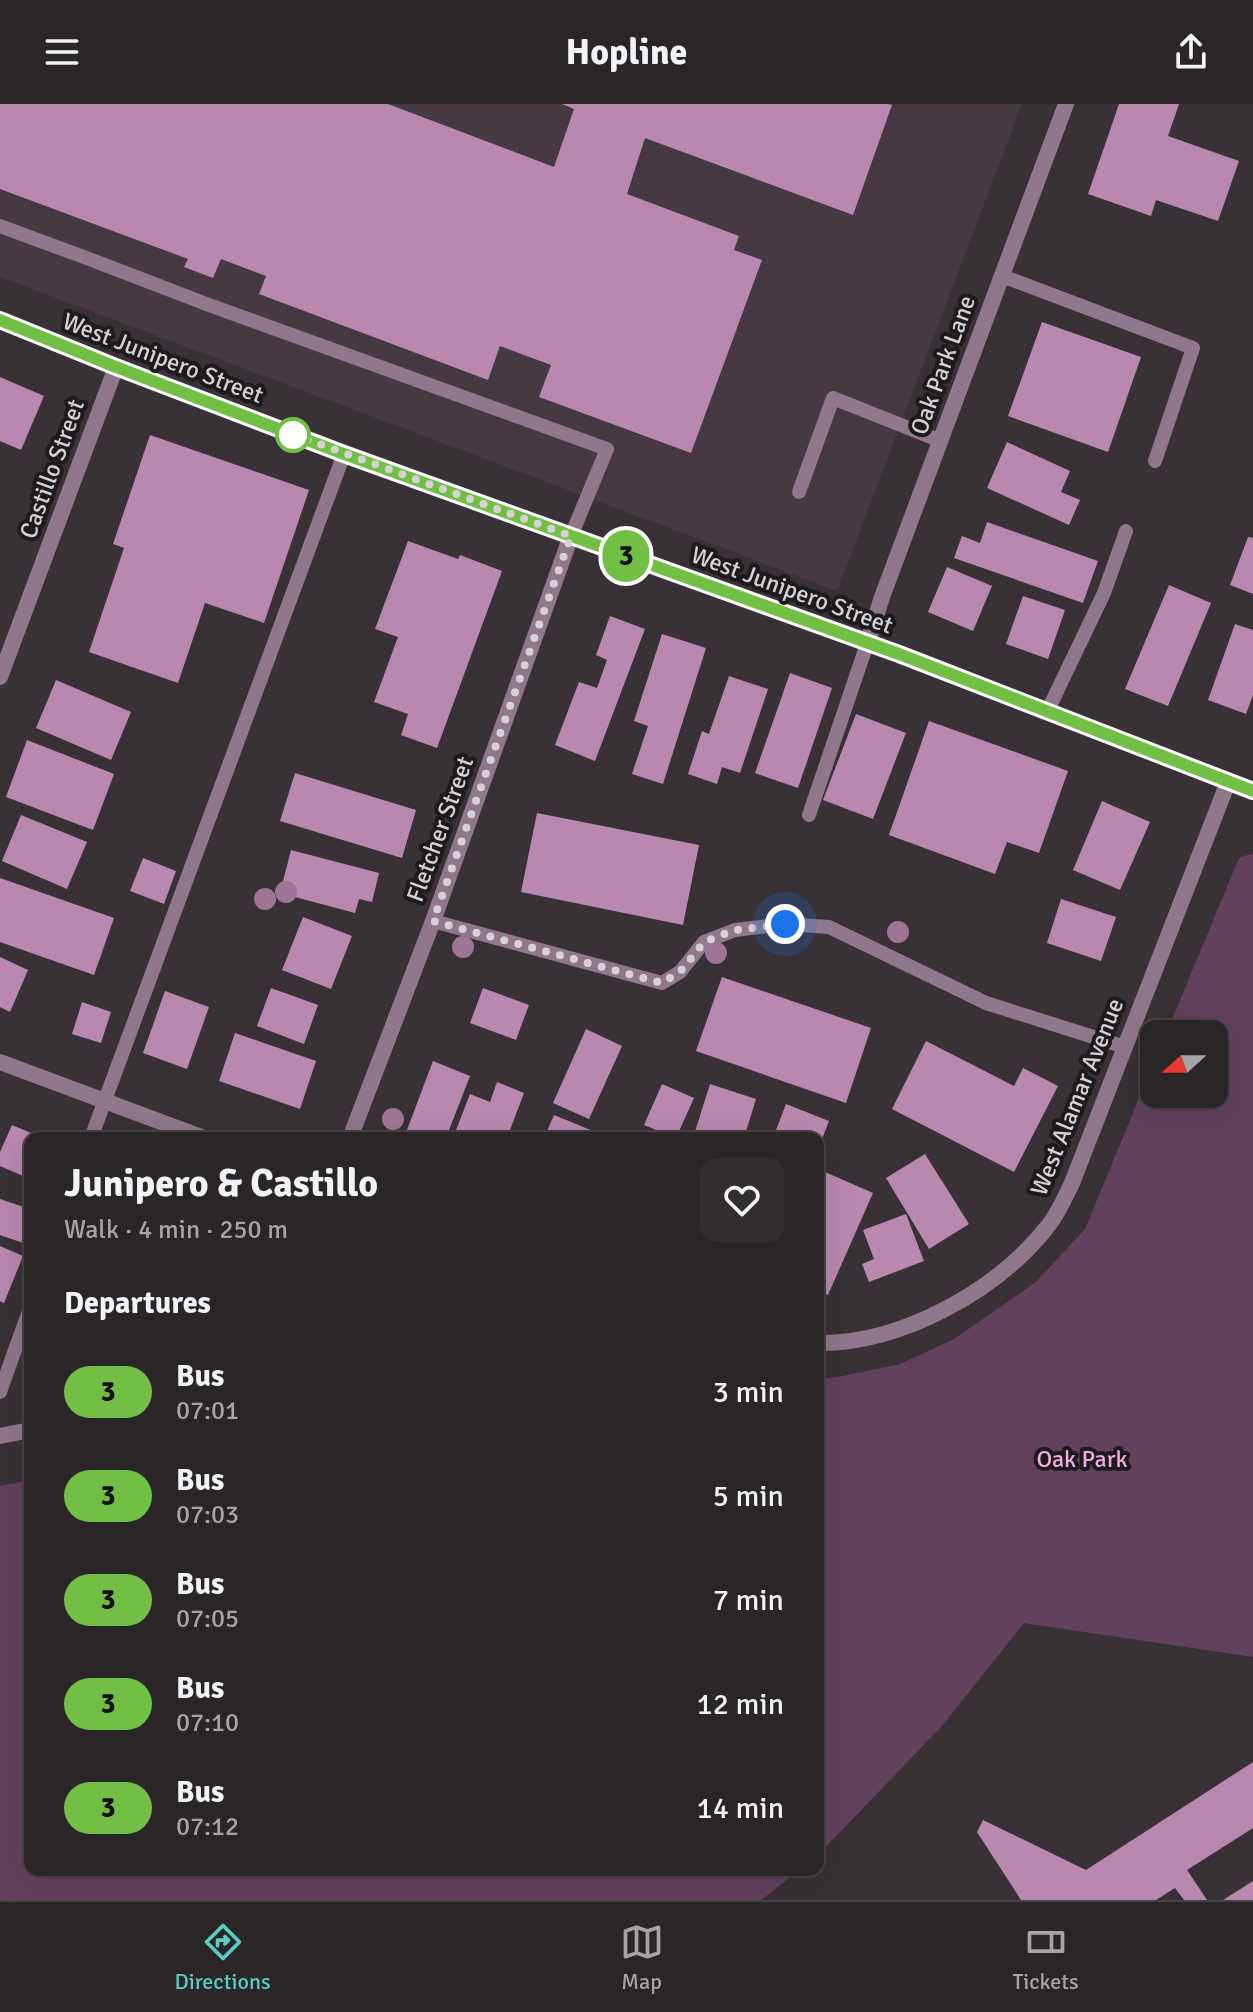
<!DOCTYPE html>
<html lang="en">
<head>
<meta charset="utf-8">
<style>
	:root { --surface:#2a2628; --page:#322e30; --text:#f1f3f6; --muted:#a5a5a8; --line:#464345; --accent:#58cec0 }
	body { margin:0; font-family:Signika,sans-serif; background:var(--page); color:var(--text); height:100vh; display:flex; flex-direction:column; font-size:30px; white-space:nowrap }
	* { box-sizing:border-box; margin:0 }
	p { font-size:26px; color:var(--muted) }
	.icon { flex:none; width:44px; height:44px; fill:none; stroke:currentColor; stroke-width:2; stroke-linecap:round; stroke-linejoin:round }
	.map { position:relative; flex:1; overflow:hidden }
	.side { position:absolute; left:24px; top:1028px; width:800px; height:744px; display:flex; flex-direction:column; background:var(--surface); border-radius:16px; box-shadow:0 8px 32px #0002,0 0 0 2px var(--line) }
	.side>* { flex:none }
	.badge { padding:0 16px; border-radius:26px; font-size:28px; line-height:52px }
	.needle { width:52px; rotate:249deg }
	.fabs { position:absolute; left:1140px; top:916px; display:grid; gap:16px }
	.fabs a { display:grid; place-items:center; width:88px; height:88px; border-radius:16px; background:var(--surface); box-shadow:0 8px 32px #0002,0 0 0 2px var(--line); font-size:40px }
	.you { position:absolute; width:40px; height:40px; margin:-20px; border:6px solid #fff; border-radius:50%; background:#1a73e8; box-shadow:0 0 0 12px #1a73e833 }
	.map>.badge { position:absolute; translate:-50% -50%; box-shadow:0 0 0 4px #fff }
	h2 { padding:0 40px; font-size:30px; line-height:72px }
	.round { display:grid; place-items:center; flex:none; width:84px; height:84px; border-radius:16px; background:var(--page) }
	.headline { display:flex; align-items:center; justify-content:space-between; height:136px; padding:0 40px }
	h1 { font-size:38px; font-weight:800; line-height:60px }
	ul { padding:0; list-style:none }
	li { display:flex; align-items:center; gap:24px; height:104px; padding:0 40px }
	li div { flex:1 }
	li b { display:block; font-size:30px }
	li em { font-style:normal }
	li .badge { min-width:88px; font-weight:700; text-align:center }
	header { display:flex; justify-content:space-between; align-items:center; height:104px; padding:0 40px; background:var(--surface); font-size:36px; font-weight:800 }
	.tabs { display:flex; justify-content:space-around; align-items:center; height:112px; border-top:2px solid var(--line); background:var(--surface); font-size:22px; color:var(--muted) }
	.tabs a { display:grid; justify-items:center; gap:4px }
	.tabs .current { color:var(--accent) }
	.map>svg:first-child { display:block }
	.built { fill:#453a42 }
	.green { fill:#62425b }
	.building { fill:#b988ae }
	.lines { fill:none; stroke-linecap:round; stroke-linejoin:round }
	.lane { stroke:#8e7889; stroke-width:14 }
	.street { stroke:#8e7889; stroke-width:16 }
	.tree { fill:#9e7595 }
	.line-casing { stroke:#fff; stroke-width:18 }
	.line { stroke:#71bf44; stroke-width:12 }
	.walk { stroke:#d5d1d4; stroke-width:8; stroke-dasharray:0 14.4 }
	.stop-dot { fill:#fff; stroke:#71bf44; stroke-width:4 }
	.labels { text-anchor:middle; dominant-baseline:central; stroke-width:8; stroke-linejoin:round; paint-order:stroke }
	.street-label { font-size:24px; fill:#d5d1d4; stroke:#1d1b1d }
	.park-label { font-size:24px; fill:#f2abe3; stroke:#1d1b1d }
</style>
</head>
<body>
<header><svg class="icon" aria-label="menu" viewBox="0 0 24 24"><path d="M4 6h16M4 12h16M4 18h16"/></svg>Hopline<svg class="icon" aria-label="share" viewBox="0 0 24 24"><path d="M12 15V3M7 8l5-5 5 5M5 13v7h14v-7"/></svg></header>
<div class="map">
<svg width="1253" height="1796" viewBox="0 0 1253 1796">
	<rect width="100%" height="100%" fill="#383236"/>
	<!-- built -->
	<polygon class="built" points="0,0 1022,0 837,487 0,173"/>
	<!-- green -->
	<g class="green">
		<polygon points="1253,749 1253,1553 1024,1519 942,1622 818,1751 818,1275 838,1273 900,1260 954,1235 1036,1178 1085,1125 1154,958 1154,990 1214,990 1214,930 1166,930 1239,754"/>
		<polygon points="30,1376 30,1766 799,1766 761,1796 0,1796 0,1382"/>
	</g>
	<!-- building -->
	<g class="building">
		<polygon points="0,0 388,0 554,63 574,5 562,0 888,0 892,1 853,111 645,34 627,90 739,132 734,146 762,156 691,349 539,293 551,261 500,242 488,276 259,190 266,172 221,155 213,174 184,163 188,155 0,85"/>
		<polygon points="1119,0 1179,0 1168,32 1239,57 1218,117 1156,96 1151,112 1088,90"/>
		<polygon points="1042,218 1141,253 1108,348 1008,312"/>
		<polygon points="0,273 44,292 21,346 0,337"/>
		<polygon points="150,331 309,386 264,519 205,499 178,579 89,548 124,444 113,440"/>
		<polygon points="1007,338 1070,367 1061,388 1080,396 1069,421 987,384"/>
		<polygon points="987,418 1098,457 1083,499 954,454 962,432 980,439"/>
		<polygon points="1248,433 1253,434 1253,490 1230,481"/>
		<polygon points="408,437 458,455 460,451 502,467 437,644 401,631 408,610 374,598 398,533 375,525"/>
		<polygon points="947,463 992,482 973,527 928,508"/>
		<polygon points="1169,481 1211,499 1168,602 1125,585"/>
		<polygon points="1023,492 1065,506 1048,555 1006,540"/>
		<polygon points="610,512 645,525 595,657 555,641 579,578 597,584 607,556 596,551"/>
		<polygon points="1235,520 1253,526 1253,591 1246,610 1208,596"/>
		<polygon points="662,530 706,544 663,680 632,670 648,622 634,617"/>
		<polygon points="790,569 832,584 798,684 755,669"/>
		<polygon points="729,572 768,585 740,669 722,663 717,680 688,670 702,627 709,630"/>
		<polygon points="56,576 131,608 111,656 36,624"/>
		<polygon points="856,610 906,629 873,715 823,696"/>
		<polygon points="929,617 1068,667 1039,749 1007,738 995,770 889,731"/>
		<polygon points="27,636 114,670 93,726 6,693"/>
		<polygon points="295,669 416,706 402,754 280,717"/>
		<polygon points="1102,697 1150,718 1120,786 1073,766"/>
		<polygon points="537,709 699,741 683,821 521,788"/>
		<polygon points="21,711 87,738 67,785 2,757"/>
		<polygon points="291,746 379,769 372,798 359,795 355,809 280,789"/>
		<polygon points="143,754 176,767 164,800 130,787"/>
		<polygon points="0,774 114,814 94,871 0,838"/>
		<polygon points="1061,795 1116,813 1101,857 1047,839"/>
		<polygon points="303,813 352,832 331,885 282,866"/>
		<polygon points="0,853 28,866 10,908 0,903"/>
		<polygon points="722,873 871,924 846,999 696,947"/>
		<polygon points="271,884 318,901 304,940 257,922"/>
		<polygon points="483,884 529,901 516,936 470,919"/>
		<polygon points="165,887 209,903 187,965 143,949"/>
		<polygon points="82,898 111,908 101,939 72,930"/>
		<polygon points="586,925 622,942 589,1015 553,999"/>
		<polygon points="235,929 316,957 300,1005 219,977"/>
		<polygon points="926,937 1014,982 1023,964 1058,982 1014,1068 892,1005"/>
		<polygon points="433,957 470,972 446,1034 404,1034"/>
		<polygon points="497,978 524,989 507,1034 453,1034 470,990 490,998"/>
		<polygon points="662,980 694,994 676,1034 644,1021"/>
		<polygon points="710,980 756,995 744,1034 693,1034"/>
		<polygon points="786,1000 829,1017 818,1045 818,1034 773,1034"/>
		<polygon points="554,1011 598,1029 596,1034 544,1034"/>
		<polygon points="12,1021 43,1034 30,1034 30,1075 0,1062 0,1048"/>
		<polygon points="925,1050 969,1120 929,1145 886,1074"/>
		<polygon points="825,1068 873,1089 828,1191 818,1187 818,1084"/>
		<polygon points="0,1095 30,1105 29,1141 0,1131"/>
		<polygon points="906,1110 924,1157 869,1178 862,1160 874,1155 863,1126"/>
		<polygon points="0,1142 23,1152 4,1199 0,1197"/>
		<polygon points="1253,1658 1253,1724 1187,1766 1207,1796 1184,1796 1175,1784 1156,1796 1021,1796 977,1728 983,1716 1086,1766"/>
		<polygon points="1253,1777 1253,1796 1223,1796"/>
	</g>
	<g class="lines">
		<!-- lane -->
		<g class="lane">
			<polyline points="0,122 84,153 209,201 607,345 571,432"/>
			<polyline points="1002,172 1193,244 1155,357"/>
			<polyline points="799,388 833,294 941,337"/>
			<polyline points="1048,606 1104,489 1126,427"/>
			<polyline points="809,711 867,540"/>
			<polyline points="433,817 662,879 680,868 704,838 735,826 785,820 829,823 986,899 1125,943"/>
			<polyline points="91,1034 344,350"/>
			<polyline points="0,1288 30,1204"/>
		</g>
		<!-- street -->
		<g class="street">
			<polyline points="0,216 116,263 344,350 899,550 1253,687"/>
			<polyline points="867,540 882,493 1066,0"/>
			<polyline points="0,573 116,263"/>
			<polyline points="0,958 204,1034"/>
			<polyline points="350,1034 433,817 571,432"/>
			<path d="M818,1239C901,1240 997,1187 1048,1122C1058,1110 1065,1093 1072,1079L1228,678"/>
			<polyline points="0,1332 30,1326"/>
		</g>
	</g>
	<!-- trees -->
	<g class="tree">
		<circle cx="286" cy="788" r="11"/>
		<circle cx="265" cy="795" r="11"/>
		<circle cx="898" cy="828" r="11"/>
		<circle cx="463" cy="843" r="11"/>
		<circle cx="716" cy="849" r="11"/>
		<circle cx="393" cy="1015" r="11"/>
	</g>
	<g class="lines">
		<!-- line casing -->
		<g class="line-casing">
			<polyline id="line" points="0,216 116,263 344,350 899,550 1253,687"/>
		</g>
		<!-- line -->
		<use href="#line" class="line"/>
		<!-- walk -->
		<polyline class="walk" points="293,331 287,328 571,432 433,817 662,879 680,868 704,838 735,826 785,820"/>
	</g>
	<!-- markers -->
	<circle class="stop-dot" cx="293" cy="331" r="16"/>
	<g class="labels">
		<!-- street labels -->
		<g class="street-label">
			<text transform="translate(163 254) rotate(21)">West Junipero Street</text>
			<text transform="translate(943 261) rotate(-70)">Oak Park Lane</text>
			<text transform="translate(52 365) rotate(-70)">Castillo Street</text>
			<text transform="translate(792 486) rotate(20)">West Junipero Street</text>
			<text transform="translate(440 725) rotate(-70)">Fletcher Street</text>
			<text transform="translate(1077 993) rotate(-68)">West Alamar Avenue</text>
		</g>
		<!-- park labels -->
		<g class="park-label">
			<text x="1082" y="1355">Oak Park</text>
		</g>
	</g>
</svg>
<div class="fabs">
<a><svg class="needle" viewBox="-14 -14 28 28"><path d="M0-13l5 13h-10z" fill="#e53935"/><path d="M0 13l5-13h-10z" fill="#a5a5a8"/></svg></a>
</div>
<div class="you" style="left:785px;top:820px"></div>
<b class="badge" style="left:626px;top:452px;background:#71bf44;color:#111">3</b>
<section class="side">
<div class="headline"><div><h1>Junipero &amp; Castillo</h1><p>Walk · 4 min · 250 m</p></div><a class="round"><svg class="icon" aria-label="heart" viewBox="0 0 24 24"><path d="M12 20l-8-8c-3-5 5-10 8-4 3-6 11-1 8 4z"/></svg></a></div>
<h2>Departures</h2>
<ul>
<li><span class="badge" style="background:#71bf44;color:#111">3</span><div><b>Bus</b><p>07:01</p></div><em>3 min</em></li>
<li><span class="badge" style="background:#71bf44;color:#111">3</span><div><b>Bus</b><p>07:03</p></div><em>5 min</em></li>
<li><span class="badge" style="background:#71bf44;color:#111">3</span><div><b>Bus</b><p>07:05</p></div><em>7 min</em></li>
<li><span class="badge" style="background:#71bf44;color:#111">3</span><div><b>Bus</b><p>07:10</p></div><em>12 min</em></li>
<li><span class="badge" style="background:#71bf44;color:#111">3</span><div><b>Bus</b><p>07:12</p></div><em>14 min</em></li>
</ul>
</section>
</div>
<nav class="tabs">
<a class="current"><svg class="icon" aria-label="directions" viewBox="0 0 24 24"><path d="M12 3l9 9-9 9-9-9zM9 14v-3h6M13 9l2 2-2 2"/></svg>Directions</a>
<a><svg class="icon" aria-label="map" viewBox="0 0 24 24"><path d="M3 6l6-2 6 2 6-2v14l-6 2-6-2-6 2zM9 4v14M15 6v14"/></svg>Map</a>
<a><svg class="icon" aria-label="tickets" viewBox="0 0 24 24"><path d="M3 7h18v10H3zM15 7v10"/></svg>Tickets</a>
</nav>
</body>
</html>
